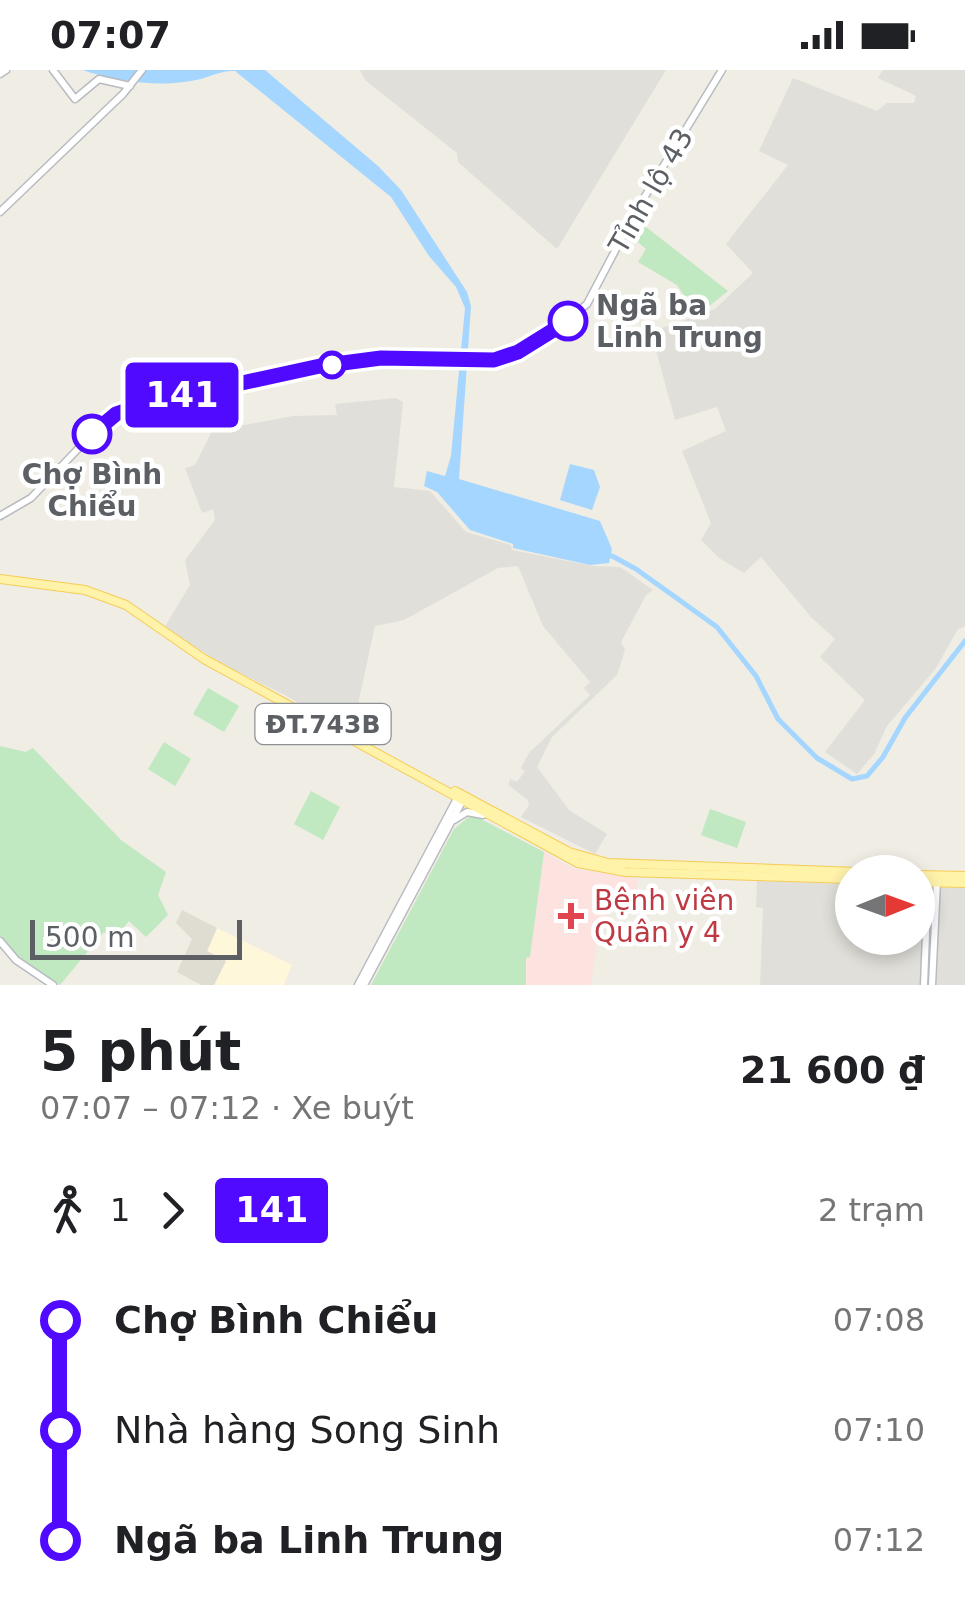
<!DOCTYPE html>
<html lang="vi">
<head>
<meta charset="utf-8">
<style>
	:root { --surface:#fff; --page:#f6f6f6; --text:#202124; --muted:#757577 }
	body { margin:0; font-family:"DejaVu Sans",sans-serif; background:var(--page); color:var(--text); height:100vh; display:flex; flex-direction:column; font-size:38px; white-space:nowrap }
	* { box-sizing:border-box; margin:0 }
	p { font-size:32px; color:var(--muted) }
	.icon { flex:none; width:55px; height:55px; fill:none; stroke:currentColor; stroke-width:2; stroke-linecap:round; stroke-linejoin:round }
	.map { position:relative; height:915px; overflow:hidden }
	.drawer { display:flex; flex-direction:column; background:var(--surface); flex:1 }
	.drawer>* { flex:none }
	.badge { padding:0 20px; border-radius:8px; font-size:35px; line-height:65px }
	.needle { width:65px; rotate:89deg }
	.buttons { position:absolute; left:835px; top:785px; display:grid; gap:20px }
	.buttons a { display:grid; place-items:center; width:100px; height:100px; border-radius:50%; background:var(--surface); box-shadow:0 5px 15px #0003; font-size:50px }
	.scale { position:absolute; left:30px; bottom:25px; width:212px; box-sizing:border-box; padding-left:10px; border:5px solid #5c6065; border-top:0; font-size:28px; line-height:35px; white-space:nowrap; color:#5c6065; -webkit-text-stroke:8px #fff; paint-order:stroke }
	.map>.badge { position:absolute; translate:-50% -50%; box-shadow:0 0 0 5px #fff }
	.legs { display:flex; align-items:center; gap:15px; height:110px; padding:0 40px; font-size:32px }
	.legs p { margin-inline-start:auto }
	.head { display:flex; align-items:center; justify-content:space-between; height:170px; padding:0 40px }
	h1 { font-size:55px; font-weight:600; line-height:75px }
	ul { padding:0 40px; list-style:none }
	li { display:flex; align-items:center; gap:35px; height:110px; font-size:38px }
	li i { display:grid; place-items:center; width:15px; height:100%; margin:0 12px; background:currentColor }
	li i::after { content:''; width:25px; height:25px; margin:-12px; border:8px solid; border-radius:50%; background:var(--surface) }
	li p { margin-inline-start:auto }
	li:first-child i { background:linear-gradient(#0000 50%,currentColor 0) }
	li:last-child i { background:linear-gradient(currentColor 50%,#0000 0) }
	.status { display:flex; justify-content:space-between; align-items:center; height:70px; padding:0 50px; background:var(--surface); direction:ltr }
	.status svg { height:28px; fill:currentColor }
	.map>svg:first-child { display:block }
	.commercial { fill:#fff7da }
	.industrial { fill:#e0dfd9 }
	.education { fill:#dfdcd2 }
	.medical { fill:#fce3e0 }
	.green { fill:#c0e8c1 }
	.water { fill:#a5d6ff }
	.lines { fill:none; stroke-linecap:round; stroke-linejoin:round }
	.canal { stroke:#a5d6ff; stroke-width:5 }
	.secondary-casing { stroke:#b8bbc1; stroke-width:9 }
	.primary-casing { stroke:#f6cc56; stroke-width:10 }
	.secondary { stroke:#fff; stroke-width:6 }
	.primary { stroke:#fff3aa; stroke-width:8 }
	.line-1-casing { stroke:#fff; stroke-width:22 }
	.line-1 { stroke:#4f0aff; stroke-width:15 }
	.stop-1-dot { fill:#fff; stroke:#4f0aff; stroke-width:5 }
	.health-dot { fill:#e0444e; stroke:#fff; stroke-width:4 }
	.labels { text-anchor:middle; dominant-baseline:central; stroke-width:9; stroke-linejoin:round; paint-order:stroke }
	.shield { fill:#fff; stroke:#8d9093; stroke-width:2.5 }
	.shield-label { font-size:25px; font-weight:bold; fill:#5c6065 }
	.street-label { font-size:28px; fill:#5c6065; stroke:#fff }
	.stop-label { font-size:28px; font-weight:bold; fill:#5c6065; stroke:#fff; text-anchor:start }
	.health-label { font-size:28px; fill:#be3a42; stroke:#fff; text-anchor:start }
</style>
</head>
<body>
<div class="status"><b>07:07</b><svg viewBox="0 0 49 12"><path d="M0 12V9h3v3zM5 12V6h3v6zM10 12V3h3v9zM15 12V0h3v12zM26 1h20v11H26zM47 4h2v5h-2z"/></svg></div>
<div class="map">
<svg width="965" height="915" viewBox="0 0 965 915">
	<rect width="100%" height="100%" fill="#efede4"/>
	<!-- commercial -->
	<polygon class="commercial" points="217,858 292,895 284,915 214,915 226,891 207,881"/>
	<!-- industrial -->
	<g class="industrial">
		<polygon points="360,0 666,0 557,179 458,92 457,83 365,10"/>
		<polygon points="883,0 965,0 965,556 958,559 936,598 887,656 874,684 857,704 825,682 865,630 820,587 835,569 811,547 761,487 744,503 719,488 701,470 711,453 682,381 726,361 717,337 675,350 651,262 715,239 753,203 726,174 788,95 759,81 793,8 877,41 887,33 914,33 916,26 878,8"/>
		<polygon points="396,328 403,332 394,417 430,421 466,462 511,475 512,480 593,496 620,497 653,520 646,525 621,572 625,580 617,605 552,667 537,697 569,740 607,764 595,784 521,747 529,735 528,730 508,715 510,709 517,712 525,701 521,698 529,683 590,625 584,618 590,612 543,556 518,496 498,498 404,550 375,556 352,662 344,661 287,626 228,597 164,558 190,515 185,490 215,450 213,439 202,443 185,398 195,395 212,361 293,346 337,345 335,334"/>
		<polygon points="757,811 852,814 852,868 918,868 918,817 965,818 965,915 760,915 763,838 756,837"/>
	</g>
	<!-- education -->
	<polygon class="education" points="182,840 217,858 207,881 226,891 214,915 201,915 177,902 192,869 176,853"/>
	<!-- medical -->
	<polygon class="medical" points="544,782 572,798 638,809 634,833 609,831 606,855 600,854 591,915 526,915 526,887 530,886"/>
	<!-- green -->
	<g class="green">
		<polygon points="637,150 728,221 697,246 677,215 638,192 646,179 627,163"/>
		<polygon points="208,618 239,636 224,662 193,644"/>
		<polygon points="164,672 191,689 175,716 148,699"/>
		<path d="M0,676L26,682L33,678L121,770L166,802L158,825L168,845L146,867L129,851L113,870L104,862L60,915C37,903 13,888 0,865Z"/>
		<polygon points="311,721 340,737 323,770 294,754"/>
		<polygon points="710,739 746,752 737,778 701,765"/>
		<polygon points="470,746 477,747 544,782 530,887 526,888 526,915 371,915 454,759"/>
	</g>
	<!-- water -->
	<g class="water">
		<path d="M82,0H265L378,96L401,120L467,222L471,236L459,409L600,451L612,479L609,493L590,495L513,478V474L470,460L437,422L424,416L427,401L445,406L451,386L465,238L456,217L429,186L391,127L235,1C221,0 210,7 196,10C160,18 116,11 82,0Z"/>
		<polygon points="570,394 594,400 600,417 592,440 560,430"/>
	</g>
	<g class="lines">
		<!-- canal -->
		<polyline class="canal" points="612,486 636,499 717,557 756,606 778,649 817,688 852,709 867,706 883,687 905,648 965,571"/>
		<!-- secondary casing -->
		<g class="secondary-casing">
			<g id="secondary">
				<polyline points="53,0 75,29 99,9 130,16"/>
				<polyline points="0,4 6,0"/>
				<polyline points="0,142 123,24 142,0"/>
				<polyline points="0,446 31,428 99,357 131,339 321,296 381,289 495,291 518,283 556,260 587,234 636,141 722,0"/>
				<polyline points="454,750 467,742 483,745"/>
				<polyline points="0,871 16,890 53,915"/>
				<polyline points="358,915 460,723"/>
				<polyline points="364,915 465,726"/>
				<polyline points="924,915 928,811"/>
				<polyline points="932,915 937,811"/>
			</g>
		</g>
		<!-- primary casing -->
		<g class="primary-casing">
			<g id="primary">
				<polyline points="0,509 85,520 126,535 204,589 578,793 626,802 852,809"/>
				<polyline points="455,721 569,782 608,793 858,802"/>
				<polyline points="918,805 965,806"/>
				<polyline points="918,812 965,813"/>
			</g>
		</g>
		<!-- secondary -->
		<use href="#secondary" class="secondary"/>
		<!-- primary -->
		<use href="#primary" class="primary"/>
	</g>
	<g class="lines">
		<!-- line-1 casing -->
		<g class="line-1-casing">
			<polyline id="line-1" points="92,364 116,344 141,335 320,296 381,288 494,290 518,282 568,251"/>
		</g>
		<!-- line-1 -->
		<use href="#line-1" class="line-1"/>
	</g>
	<!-- markers -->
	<g class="stop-1-dot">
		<circle cx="568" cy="251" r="18"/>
		<circle cx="332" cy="295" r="12"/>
		<circle cx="92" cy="364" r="18"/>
	</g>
	<path class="health-dot" d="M566 831h10v10h10v10h-10v10h-10v-10h-10v-10h10z"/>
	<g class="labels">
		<!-- shield labels -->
		<rect class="shield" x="255.5" y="634" width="135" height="40" rx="8"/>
		<g class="shield-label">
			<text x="323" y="654">ĐT.743B</text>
		</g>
		<!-- street labels -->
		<g class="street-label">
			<text transform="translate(651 121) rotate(-60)">Tỉnh lộ 43</text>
		</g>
		<!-- stop labels -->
		<g class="stop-label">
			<text x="596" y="235">Ngã ba<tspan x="596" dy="32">Linh Trung</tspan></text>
			<text x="92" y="404" text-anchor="middle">Chợ Bình<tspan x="92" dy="32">Chiểu</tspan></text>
		</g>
		<!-- health labels -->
		<g class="health-label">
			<text x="594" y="830">Bệnh viên<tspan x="594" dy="32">Quân y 4</tspan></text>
		</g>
	</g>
</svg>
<div class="buttons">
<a><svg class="needle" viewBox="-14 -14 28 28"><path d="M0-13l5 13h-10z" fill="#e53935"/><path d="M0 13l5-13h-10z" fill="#757577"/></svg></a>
</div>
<div class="scale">500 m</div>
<b class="badge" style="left:182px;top:325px;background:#4f0aff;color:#fff">141</b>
</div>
<section class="drawer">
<div class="head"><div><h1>5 phút</h1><p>07:07 – 07:12 · Xe buýt</p></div><b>21 600 ₫</b></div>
<div class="legs"><svg class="icon" aria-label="walk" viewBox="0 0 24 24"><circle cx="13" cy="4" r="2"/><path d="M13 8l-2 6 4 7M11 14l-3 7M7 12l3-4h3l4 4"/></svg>1<svg class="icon" aria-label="forward" viewBox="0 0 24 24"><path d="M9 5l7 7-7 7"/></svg><b class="badge" style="background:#4f0aff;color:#fff">141</b><p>2 trạm</p></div>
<ul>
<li><i style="color:#4f0aff"></i><b>Chợ Bình Chiểu</b><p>07:08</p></li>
<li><i style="color:#4f0aff"></i><span>Nhà hàng Song Sinh</span><p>07:10</p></li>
<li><i style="color:#4f0aff"></i><b>Ngã ba Linh Trung</b><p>07:12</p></li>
</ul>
</section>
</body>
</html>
